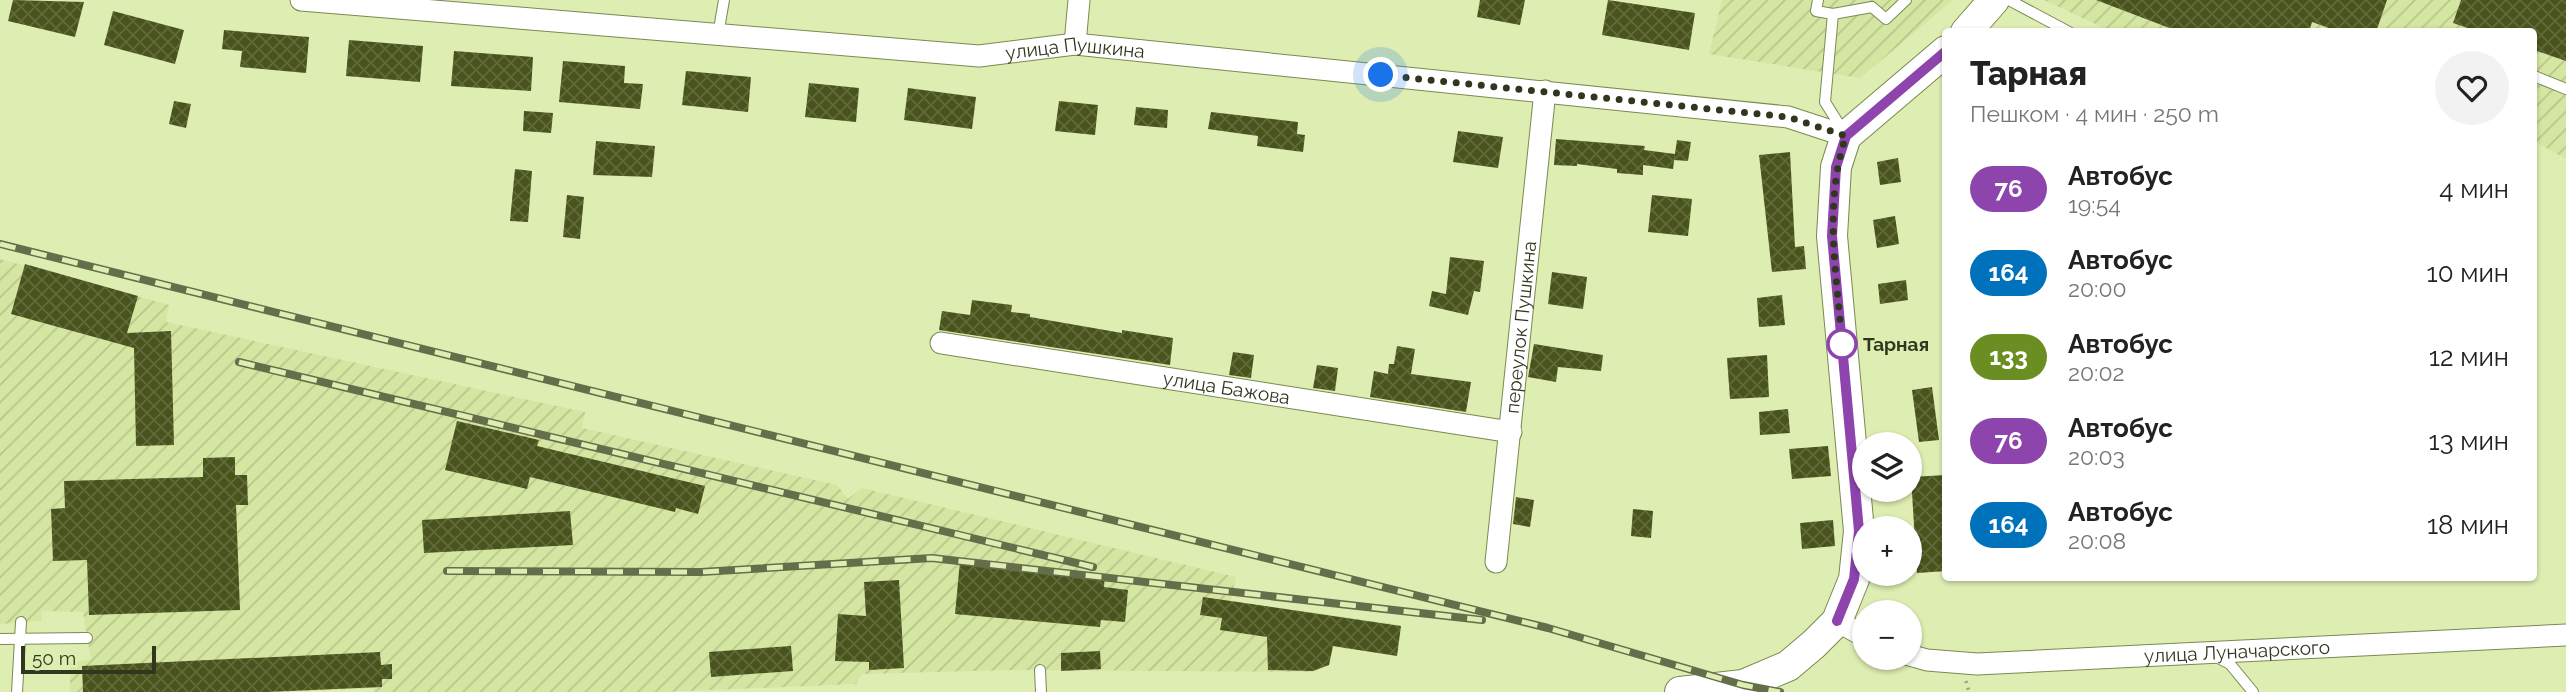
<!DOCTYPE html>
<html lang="ru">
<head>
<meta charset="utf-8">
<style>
	:root { --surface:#fff; --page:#f2f2f2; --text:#222; --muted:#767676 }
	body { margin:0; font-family:Raleway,sans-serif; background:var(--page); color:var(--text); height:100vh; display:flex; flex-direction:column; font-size:26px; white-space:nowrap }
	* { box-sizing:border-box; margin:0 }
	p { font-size:23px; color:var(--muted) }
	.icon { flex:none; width:38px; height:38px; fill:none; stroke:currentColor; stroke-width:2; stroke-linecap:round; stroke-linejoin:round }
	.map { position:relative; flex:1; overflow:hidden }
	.panel { position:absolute; left:1942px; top:28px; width:595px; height:553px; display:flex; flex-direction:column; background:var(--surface); border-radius:7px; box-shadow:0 2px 5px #0004 }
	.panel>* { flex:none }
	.badge { padding:0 14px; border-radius:23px; font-size:24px; line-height:46px }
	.buttons { position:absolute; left:1852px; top:432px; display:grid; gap:14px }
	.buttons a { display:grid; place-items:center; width:70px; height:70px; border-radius:50%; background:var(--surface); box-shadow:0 2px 5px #0004; font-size:35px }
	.scale { position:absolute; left:21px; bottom:18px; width:135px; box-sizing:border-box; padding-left:7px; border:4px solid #31371f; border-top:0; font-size:19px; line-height:24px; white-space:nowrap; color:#31371f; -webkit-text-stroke:5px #deedb1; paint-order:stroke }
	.you { position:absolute; width:35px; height:35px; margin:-18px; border:5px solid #fff; border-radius:50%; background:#1a73e8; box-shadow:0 0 0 10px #1a73e833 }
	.map>.badge { position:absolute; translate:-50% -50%; box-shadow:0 0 0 4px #fff }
	.round { display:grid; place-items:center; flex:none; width:74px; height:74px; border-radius:37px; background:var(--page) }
	.head { display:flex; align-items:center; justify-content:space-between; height:119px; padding:0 28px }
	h1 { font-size:33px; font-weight:800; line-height:52px }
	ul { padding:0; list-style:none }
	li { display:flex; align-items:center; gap:21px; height:84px; padding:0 28px }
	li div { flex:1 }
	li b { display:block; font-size:26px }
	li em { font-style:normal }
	li .badge { min-width:77px; font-weight:700; text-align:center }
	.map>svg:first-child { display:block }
	.industrial { fill:url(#industrial-furrows) }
	.building { fill:url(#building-cross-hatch) }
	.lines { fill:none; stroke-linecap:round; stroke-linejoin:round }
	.lane-casing { stroke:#7b8950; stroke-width:12 }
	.street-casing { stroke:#7b8950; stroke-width:23 }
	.secondary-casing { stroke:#7b8950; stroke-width:32 }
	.path { stroke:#9aa678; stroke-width:3.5; stroke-dasharray:2 5; stroke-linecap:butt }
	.lane { stroke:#fff; stroke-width:10 }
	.street { stroke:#fff; stroke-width:21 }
	.secondary { stroke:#fff; stroke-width:30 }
	.rail-casing { stroke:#656e4b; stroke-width:8 }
	.rail { stroke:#deedb1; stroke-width:5; stroke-dasharray:16; stroke-linecap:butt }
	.line-casing { stroke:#fff; stroke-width:16 }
	.line { stroke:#8e44ad; stroke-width:10 }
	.walk { stroke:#31371f; stroke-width:7; stroke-dasharray:0 12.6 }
	.stop-dot { fill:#fff; stroke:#8e44ad; stroke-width:3.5 }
	.labels { text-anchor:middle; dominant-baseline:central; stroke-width:7; stroke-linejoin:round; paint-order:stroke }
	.street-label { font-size:19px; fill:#31371f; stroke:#deedb1 }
	.stop-label { font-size:19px; font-weight:bold; fill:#31371f; stroke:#deedb1; text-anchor:start }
</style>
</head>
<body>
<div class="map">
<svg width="2566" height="692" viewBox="0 0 2566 692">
	<defs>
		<pattern id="industrial-furrows" width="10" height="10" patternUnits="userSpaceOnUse" patternTransform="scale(1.75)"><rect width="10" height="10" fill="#d5e6a2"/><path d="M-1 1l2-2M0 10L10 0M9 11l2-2" fill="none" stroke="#b7c68b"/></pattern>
		<pattern id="building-cross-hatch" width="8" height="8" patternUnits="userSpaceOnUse" patternTransform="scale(1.75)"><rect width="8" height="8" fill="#49541c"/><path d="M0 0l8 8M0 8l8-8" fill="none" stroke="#616a3c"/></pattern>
	</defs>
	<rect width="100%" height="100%" fill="#deedb1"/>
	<!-- industrial -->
	<g class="industrial">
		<polygon points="1722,0 1953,0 1860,78 1709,54"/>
		<polygon points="2044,0 2566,0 2566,159 2534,141 2534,32 2110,31"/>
		<polygon points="0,259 169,305 166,322 585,412 582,428 837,485 848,499 862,488 1236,577 1231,601 1400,625 1397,655 1333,647 1329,665 1314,672 1012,670 862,674 856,684 664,692 374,692 373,688 287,692 70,692 70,662 91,660 83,612 41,611 42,621 0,624"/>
	</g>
	<!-- building -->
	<g class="building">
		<polygon points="13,0 84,2 75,37 8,21"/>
		<polygon points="1480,0 1525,0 1520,25 1477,17"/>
		<polygon points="1608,0 1695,13 1689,50 1602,35"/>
		<polygon points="2096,0 2387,0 2376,32 2340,32 2312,22 2309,32 2180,32"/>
		<polygon points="2461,0 2566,0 2566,61 2534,50 2534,32 2479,32 2453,23"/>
		<polygon points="113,11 184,30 175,64 104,45"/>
		<polygon points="224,30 309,37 306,73 240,67 242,51 222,49"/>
		<polygon points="349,40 423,46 420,82 346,76"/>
		<polygon points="454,51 533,57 531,91 451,86"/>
		<polygon points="563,61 625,66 624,83 643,84 640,109 559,102"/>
		<polygon points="686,71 751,77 748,112 682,105"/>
		<polygon points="809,83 859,88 856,122 805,117"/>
		<polygon points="908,88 976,97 972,129 904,120"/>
		<polygon points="174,101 191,104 186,128 169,124"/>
		<polygon points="1059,101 1098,105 1095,135 1055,131"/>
		<polygon points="1136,107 1168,110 1167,128 1134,125"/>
		<polygon points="524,111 553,113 551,133 523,131"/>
		<polygon points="1211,112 1298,122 1297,134 1305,135 1303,152 1257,146 1258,136 1208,129"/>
		<polygon points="1458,131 1503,137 1498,168 1453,162"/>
		<polygon points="1556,139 1645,146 1644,150 1675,154 1673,169 1643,165 1643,175 1617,173 1617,169 1577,164 1577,166 1554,165"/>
		<polygon points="1677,140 1691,142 1688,161 1674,160"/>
		<polygon points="596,141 655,146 652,177 593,175"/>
		<polygon points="1790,152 1795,247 1804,246 1806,269 1772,272 1759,155"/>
		<polygon points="1898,158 1901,182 1880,185 1877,162"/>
		<polygon points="515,169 532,171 528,222 510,221"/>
		<polygon points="567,195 584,197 580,239 563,237"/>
		<polygon points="1652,195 1692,199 1688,236 1648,232"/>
		<polygon points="1895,216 1899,244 1877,248 1873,220"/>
		<polygon points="1450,257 1484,261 1480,292 1474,291 1468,315 1429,306 1432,291 1446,294"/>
		<polygon points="25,264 138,296 127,333 171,331 174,445 136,446 134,348 11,314"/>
		<polygon points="1552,272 1587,277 1583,309 1548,304"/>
		<polygon points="1906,280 1908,300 1880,304 1878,284"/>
		<polygon points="1782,295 1785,325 1759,327 1757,298"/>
		<polygon points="972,300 1012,305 1011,312 1030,314 1030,317 1122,333 1122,330 1173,338 1170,365 939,330 942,311 970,315"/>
		<polygon points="1534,344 1603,355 1601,371 1558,367 1556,382 1528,377"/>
		<polygon points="1397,346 1415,349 1411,374 1471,382 1466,412 1370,397 1374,371 1388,374 1389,364 1394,364"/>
		<polygon points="1233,352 1254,355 1251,378 1229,375"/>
		<polygon points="1767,355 1769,397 1730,399 1727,358"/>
		<polygon points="1317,365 1338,368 1335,391 1313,388"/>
		<polygon points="1932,387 1939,440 1919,442 1912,390"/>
		<polygon points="1788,409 1790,433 1760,435 1759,412"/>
		<polygon points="457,421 539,440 537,446 705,486 698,514 676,508 675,512 530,477 527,489 445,470"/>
		<polygon points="1828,446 1831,476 1792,479 1789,449"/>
		<polygon points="235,457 235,475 247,475 248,505 236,505 240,610 89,615 87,560 53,561 51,509 65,508 64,481 203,477 203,458"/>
		<polygon points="1946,475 1946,571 1917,573 1911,477"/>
		<polygon points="1516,497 1534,500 1530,527 1513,524"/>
		<polygon points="1633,509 1653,511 1651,538 1631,536"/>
		<polygon points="570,511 573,545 424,553 422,520"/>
		<polygon points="1833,520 1835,546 1802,549 1800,523"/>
		<polygon points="960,561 1105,575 1104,587 1128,590 1125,622 1101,620 1100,627 955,614"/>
		<polygon points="899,580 904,668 869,670 869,662 835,661 838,614 866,616 864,582"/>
		<polygon points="1203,597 1401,626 1397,656 1333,646 1329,665 1313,671 1268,670 1267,637 1220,630 1222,618 1200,615"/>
		<polygon points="791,646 793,671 711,677 709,652"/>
		<polygon points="1100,651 1101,669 1061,671 1061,653"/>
		<polygon points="380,652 381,665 392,664 392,679 382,679 382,687 267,692 83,692 82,666"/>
	</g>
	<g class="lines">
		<!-- lane casing -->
		<g class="lane-casing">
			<g id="lane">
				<polyline points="1818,0 1816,11 1833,14 1825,102 1845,134"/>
				<polyline points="2009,0 2069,32"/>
				<polyline points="1833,14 1872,7 1886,19 1906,0"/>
				<polyline points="718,35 724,0"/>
				<polyline points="2534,76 2566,89"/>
				<polyline points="0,639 87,638"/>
				<polyline points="2216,657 2230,664 2253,692"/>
				<polyline points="1040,670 1041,692"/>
				<polyline points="17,692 21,622"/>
			</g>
		</g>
		<!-- street casing -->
		<g class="street-casing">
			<g id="street">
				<path id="s1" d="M301,0L979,56L1075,44L1788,117L1846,136"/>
				<polyline points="1075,44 1079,0"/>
				<path id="s2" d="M941,343L1511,432"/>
				<path id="s3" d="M1496,562L1545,91"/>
				<polyline points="1837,621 1864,636"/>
				<path id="s4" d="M1909,655L1927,660L1977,664L2566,635"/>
			</g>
		</g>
		<!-- secondary casing -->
		<g class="secondary-casing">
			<g id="secondary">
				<polyline points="1966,32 1994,0"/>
				<polyline points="1680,692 1743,685 1788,666 1814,644 1837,621 1854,579 1859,531 1832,236 1836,167 1846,136 1946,51"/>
			</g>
		</g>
		<!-- path -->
		<polyline class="path" points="1966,681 1969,692"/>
		<!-- lane -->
		<use href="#lane" class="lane"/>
		<!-- street -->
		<use href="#street" class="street"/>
		<!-- secondary -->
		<use href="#secondary" class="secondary"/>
		<!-- rail casing -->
		<g class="rail-casing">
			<g id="rail">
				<polyline points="0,244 1548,628 1743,685 1780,692"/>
				<polyline points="239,362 1093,567"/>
				<polyline points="447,571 701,572 932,558 1482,620"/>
			</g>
		</g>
		<!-- rail -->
		<use href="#rail" class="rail"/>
	</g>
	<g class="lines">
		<!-- line casing -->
		<g class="line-casing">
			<polyline id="line" points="1837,621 1854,579 1859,531 1832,236 1836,167 1846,136 1946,51"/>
		</g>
		<!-- line -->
		<use href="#line" class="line"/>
		<!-- walk -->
		<path class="walk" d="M1381,75L1788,117L1846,136C1823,205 1837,273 1842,344"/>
	</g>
	<!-- markers -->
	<circle class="stop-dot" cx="1842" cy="344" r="14"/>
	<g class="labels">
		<!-- street labels -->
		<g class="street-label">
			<text stroke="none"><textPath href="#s1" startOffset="777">улица Пушкина</textPath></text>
			<text stroke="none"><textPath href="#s3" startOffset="236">переулок Пушкина</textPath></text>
			<text stroke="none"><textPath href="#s2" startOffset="289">улица Бажова</textPath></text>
			<text stroke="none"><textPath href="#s4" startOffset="329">улица Луначарского</textPath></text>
		</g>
		<!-- stop labels -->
		<g class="stop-label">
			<text x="1863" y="344">Тарная</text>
		</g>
	</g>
</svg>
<div class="buttons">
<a><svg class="icon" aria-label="layers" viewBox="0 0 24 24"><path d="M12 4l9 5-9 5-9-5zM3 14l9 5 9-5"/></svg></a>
<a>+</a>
<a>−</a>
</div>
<div class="scale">50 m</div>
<div class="you" style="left:1381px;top:75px"></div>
<section class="panel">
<div class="head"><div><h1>Тарная</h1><p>Пешком · 4 мин · 250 m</p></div><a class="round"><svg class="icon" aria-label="heart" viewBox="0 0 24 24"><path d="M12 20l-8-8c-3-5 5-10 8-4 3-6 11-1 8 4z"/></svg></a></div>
<ul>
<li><span class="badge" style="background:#8e44ad;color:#fff">76</span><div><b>Автобус</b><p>19:54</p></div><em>4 мин</em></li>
<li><span class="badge" style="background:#0072bc;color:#fff">164</span><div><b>Автобус</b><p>20:00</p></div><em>10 мин</em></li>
<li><span class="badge" style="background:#6b8e23;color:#fff">133</span><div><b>Автобус</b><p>20:02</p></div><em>12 мин</em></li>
<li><span class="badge" style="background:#8e44ad;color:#fff">76</span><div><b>Автобус</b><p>20:03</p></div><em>13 мин</em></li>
<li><span class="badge" style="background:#0072bc;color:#fff">164</span><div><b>Автобус</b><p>20:08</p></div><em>18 мин</em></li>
</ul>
</section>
</div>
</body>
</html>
